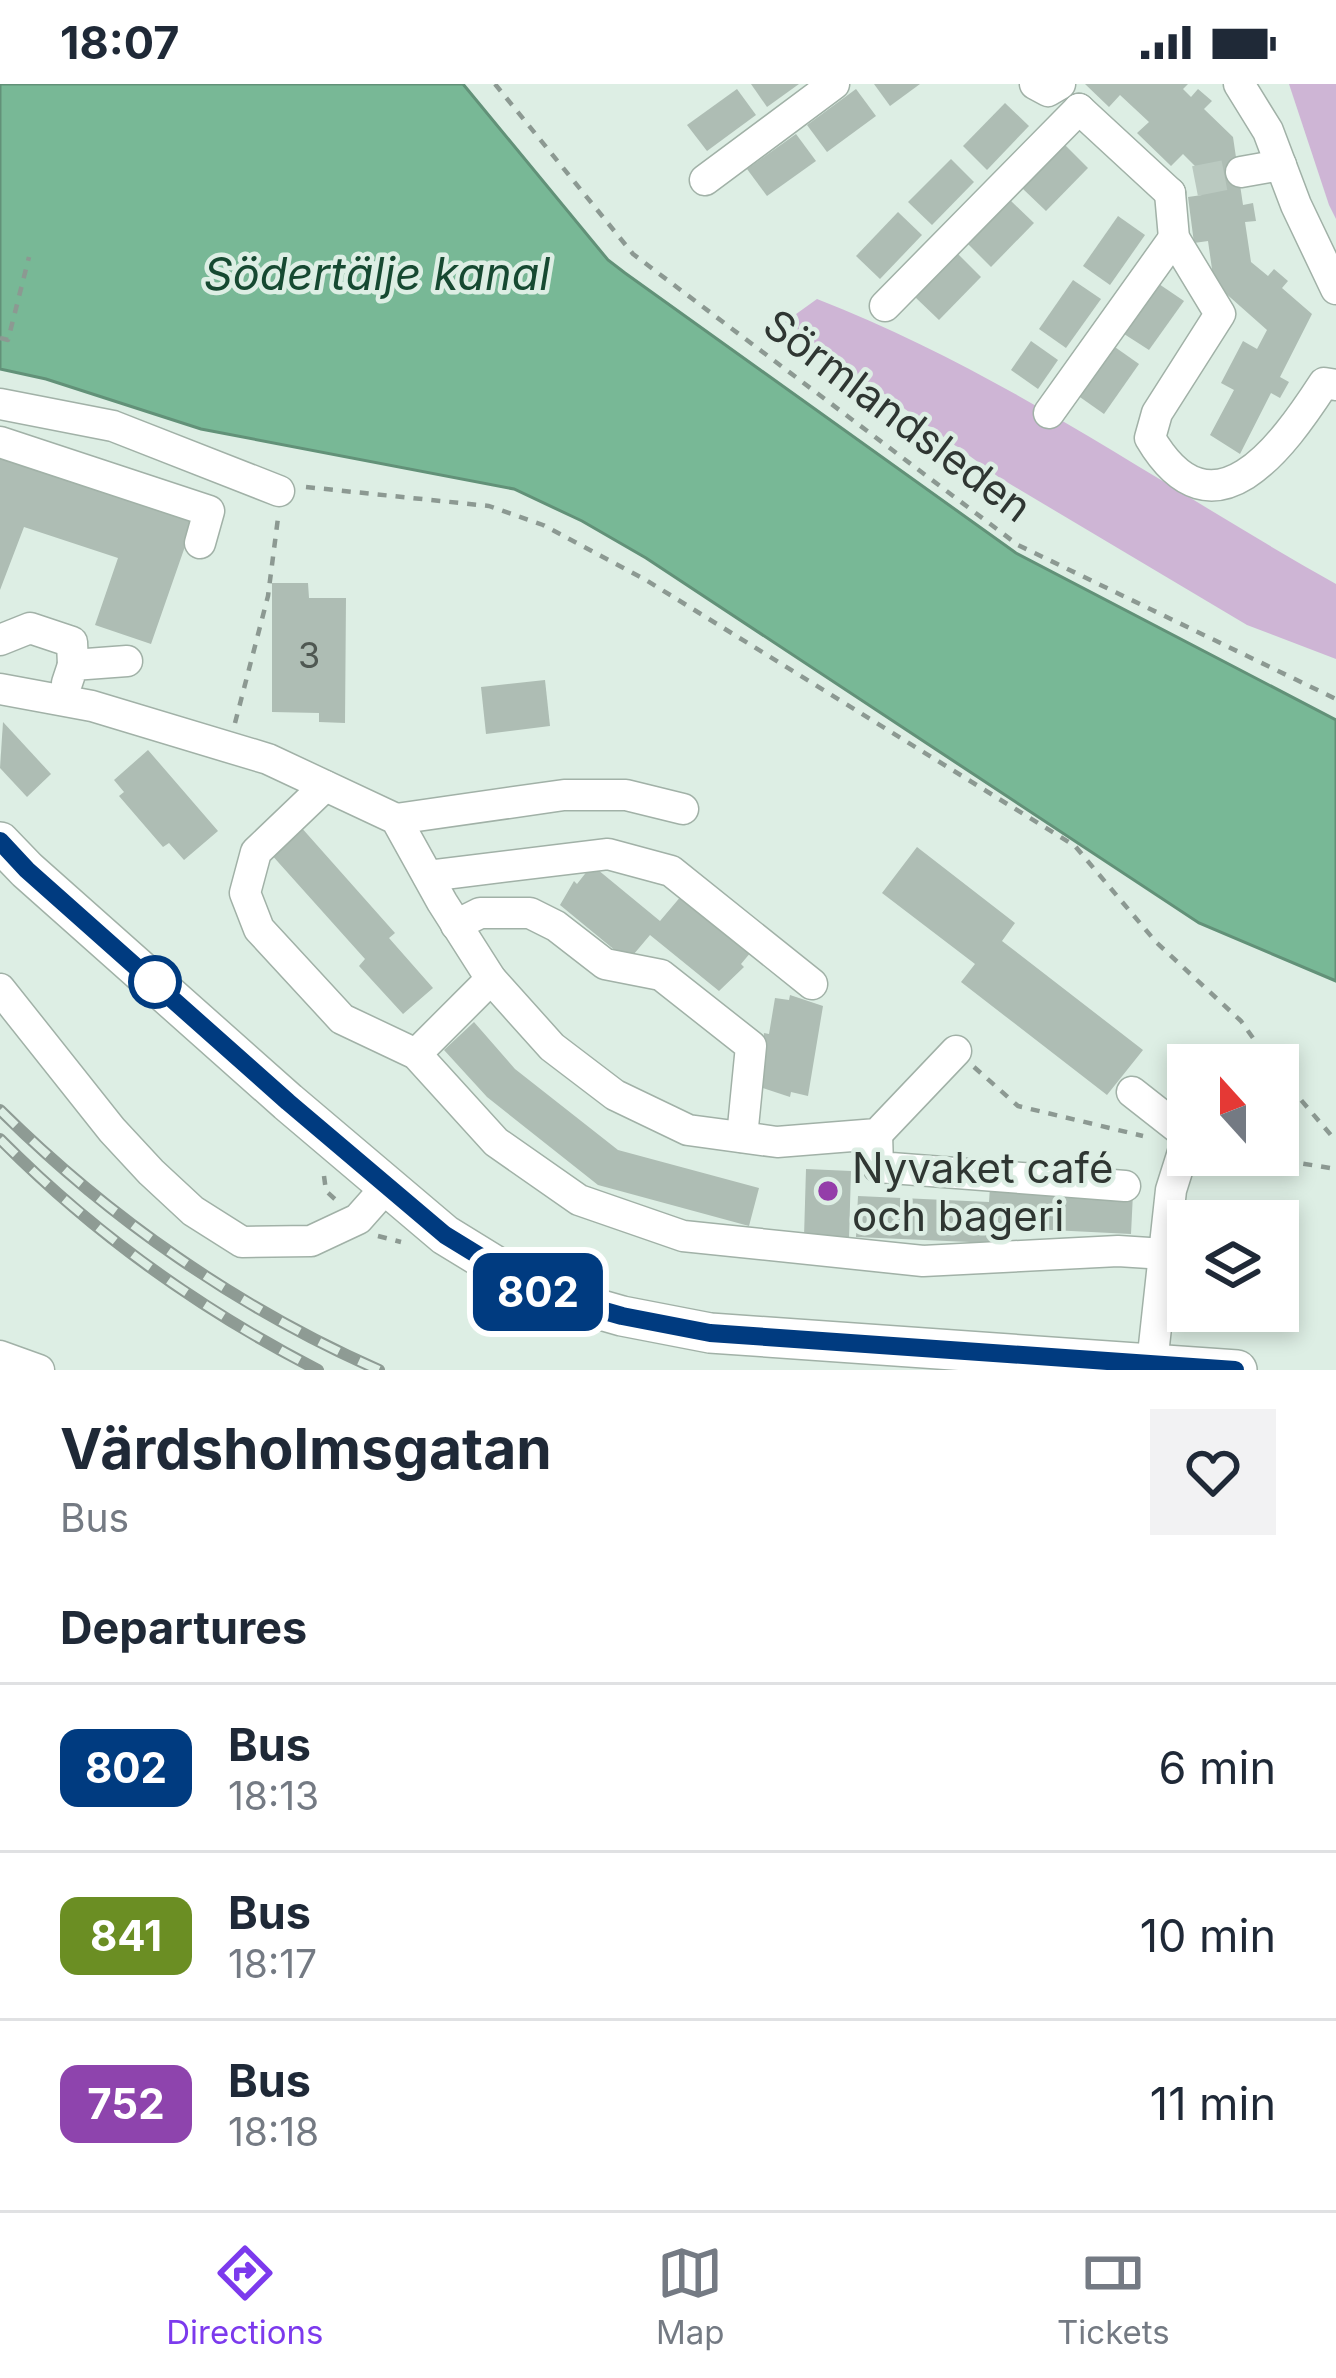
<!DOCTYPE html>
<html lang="en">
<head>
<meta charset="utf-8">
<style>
	:root { --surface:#fff; --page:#f2f2f3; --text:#1f2937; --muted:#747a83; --line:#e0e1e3; --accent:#7c3aed }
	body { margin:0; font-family:Inter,sans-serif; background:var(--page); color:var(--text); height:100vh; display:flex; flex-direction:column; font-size:45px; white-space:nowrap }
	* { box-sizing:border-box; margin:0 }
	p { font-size:39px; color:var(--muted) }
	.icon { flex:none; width:66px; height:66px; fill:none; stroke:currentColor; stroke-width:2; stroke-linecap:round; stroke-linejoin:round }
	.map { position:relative; height:1286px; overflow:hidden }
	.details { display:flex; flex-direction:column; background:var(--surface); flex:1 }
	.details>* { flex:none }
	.badge { padding:0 24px; border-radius:18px; font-size:42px; line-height:78px }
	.needle { width:78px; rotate:339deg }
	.controls { position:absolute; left:1167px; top:960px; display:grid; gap:24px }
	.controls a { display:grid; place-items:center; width:132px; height:132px; border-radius:0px; background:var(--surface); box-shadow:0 6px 18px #0003; font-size:60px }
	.map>.badge { position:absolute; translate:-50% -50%; box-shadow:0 0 0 6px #fff }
	h2 { padding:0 60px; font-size:45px; line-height:108px }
	.round { display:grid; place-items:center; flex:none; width:126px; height:126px; border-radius:0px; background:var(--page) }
	.summary { display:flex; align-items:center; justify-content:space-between; height:204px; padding:0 60px }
	h1 { font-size:57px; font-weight:700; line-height:90px }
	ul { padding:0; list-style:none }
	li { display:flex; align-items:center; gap:36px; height:168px; padding:0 60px; border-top:3px solid var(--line) }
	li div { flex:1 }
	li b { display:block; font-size:45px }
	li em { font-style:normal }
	li .badge { min-width:132px; font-weight:700; text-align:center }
	.status { display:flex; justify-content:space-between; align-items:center; height:84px; padding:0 60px; background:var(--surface); direction:ltr }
	.status svg { height:33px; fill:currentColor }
	.tab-bar { display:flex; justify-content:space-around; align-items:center; height:168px; border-top:3px solid var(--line); background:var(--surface); font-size:33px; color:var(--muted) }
	.tab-bar a { display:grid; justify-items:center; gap:6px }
	.tab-bar .active { color:var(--accent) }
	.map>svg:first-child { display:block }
	.green { fill:#ceb5d5 }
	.water { fill:#78b896; stroke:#629178; stroke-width:3 }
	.building { fill:#aebdb4 }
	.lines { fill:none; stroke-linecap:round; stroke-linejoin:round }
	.minor-tunnel { stroke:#bac9c0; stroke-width:30; stroke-dasharray:30 15; stroke-linecap:butt }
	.minor-casing { stroke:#a1b1a7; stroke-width:33 }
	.major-casing { stroke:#a1b1a7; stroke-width:42 }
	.path { stroke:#8c9992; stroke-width:4.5; stroke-dasharray:9 9; stroke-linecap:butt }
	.minor { stroke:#fff; stroke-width:30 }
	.major { stroke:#fff; stroke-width:39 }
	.rail-casing { stroke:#8e9b94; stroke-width:12 }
	.rail { stroke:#ddeee4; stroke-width:8; stroke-dasharray:22; stroke-linecap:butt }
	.line-casing { stroke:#fff; stroke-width:27 }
	.line { stroke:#003b80; stroke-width:18 }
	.stop-dot { fill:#fff; stroke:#003b80; stroke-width:6 }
	.poi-dot { fill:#943da9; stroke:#ddeee4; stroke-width:4.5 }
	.labels { text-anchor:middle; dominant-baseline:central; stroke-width:9; stroke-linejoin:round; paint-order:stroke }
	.number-label { font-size:36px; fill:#4f5852 }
	.street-label { font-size:42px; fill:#2f3632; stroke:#ddeee4 }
	.poi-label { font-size:42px; fill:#2f3632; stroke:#ddeee4; text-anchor:start }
	.water-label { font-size:45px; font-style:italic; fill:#164931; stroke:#ddeee4 }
</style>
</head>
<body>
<div class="status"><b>18:07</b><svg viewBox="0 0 49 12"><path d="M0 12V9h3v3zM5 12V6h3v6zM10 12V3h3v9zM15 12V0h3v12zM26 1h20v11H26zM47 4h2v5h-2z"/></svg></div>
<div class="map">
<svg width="1336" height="1286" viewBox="0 0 1336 1286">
	<rect width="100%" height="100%" fill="#ddeee4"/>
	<!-- green -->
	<g class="green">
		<polygon points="1289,0 1336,0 1336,135 1329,121"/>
		<path d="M817,215C1003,287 1163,403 1336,500V575L1247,541L1000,394L785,238Z"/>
	</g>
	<!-- water -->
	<polygon class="water" points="0,0 463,0 608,176 625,189 1016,469 1336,636 1336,897 1199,839 646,474 582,437 514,405 201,345 46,295 0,285"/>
	<!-- building -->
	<g class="building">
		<polygon points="751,0 799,0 767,23"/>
		<polygon points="874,0 920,0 890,22"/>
		<polygon points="1085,0 1188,0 1183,5 1191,13 1198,5 1212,17 1204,25 1233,53 1243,121 1253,119 1256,137 1245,138 1251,178 1268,192 1274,185 1288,197 1282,204 1312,230 1280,293 1289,298 1280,314 1271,309 1240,370 1210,351 1234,306 1221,299 1243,257 1257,265 1267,246 1214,199 1208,157 1194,159 1188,113 1202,111 1198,85 1183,70 1171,82 1137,49 1149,38 1120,11 1109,23"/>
		<polygon points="737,5 756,31 707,67 687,41"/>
		<polygon points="856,5 876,32 827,68 807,41"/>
		<polygon points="1005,19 1029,42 987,86 963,62"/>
		<polygon points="796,50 816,77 767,112 747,85"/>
		<polygon points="1065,61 1088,84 1046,127 1022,104"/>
		<polygon points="951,75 974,98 932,141 908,118"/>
		<polygon points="1010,116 1034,139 991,183 968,160"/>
		<polygon points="898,128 922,151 880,195 856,172"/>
		<polygon points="1118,132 1145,151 1110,201 1083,182"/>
		<polygon points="958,170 981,193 939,236 915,213"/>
		<polygon points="1073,196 1101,215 1066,264 1039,245"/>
		<polygon points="1156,198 1184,217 1149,266 1121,248"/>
		<polygon points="1031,257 1058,276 1038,305 1011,286"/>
		<polygon points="1112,261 1139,280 1104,330 1077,311"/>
		<polygon points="0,362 197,428 151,560 95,541 118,474 24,443 0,506"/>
		<polygon points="272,499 308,499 309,514 346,514 345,639 319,638 319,629 272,628"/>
		<polygon points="545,596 550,642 486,650 481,603"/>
		<polygon points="3,638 51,690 27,713 0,684"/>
		<polygon points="148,666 218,747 184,776 169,759 163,763 119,712 124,708 114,696"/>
		<polygon points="300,742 395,849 389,854 433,904 403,930 359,882 365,875 270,769"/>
		<polygon points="917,763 1015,839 1002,857 1143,966 1107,1011 961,898 975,880 882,809"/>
		<polygon points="592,781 660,837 682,811 751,868 741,880 744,883 719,907 650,851 628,877 560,821 574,797 577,800"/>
		<polygon points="790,911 823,922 808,1012 791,1008 790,1013 760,1003 766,965 762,964 764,949 769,950 775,914 789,916"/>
		<polygon points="474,938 515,985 618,1066 759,1104 749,1142 598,1101 487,1013 444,966"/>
		<polygon points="806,1085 851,1087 849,1155 804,1153"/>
		<polygon points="990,1103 1133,1109 1131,1150 992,1143 992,1159 856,1153 858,1112 989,1118"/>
	</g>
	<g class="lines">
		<!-- minor-tunnel -->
		<polyline class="minor-tunnel" points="1195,97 1241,88"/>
		<!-- minor casing -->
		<g class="minor-casing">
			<g id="minor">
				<polyline points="1035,0 1048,7 1060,0"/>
				<polyline points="1239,0 1268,47 1296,121 1336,205"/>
				<polyline points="1079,25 1170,109"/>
				<polyline points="1241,88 1281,81"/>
				<polyline points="705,96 834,0"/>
				<path d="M1170,109L1174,154L1220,230L1157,329L1150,354C1213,461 1283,362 1324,299L1336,301"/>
				<polyline points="885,222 1079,25"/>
				<polyline points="0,320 113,342 279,407"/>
				<polyline points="1049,329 1174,154"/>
				<polyline points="0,358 209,427 200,459"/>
				<polyline points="0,556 30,544 72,558 73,581"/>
				<polyline points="67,599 73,581 127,577"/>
				<polyline points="0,605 92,622 268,675 396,735 442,818 491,895 552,963 615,1011 688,1046 777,1058 877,1050 956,967"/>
				<polyline points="325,702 256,768 245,809 259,845 342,935 416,970 496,1058 579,1116 683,1152 923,1177 1118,1167 1165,1170"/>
				<polyline points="396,735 564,711 626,711 683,725"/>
				<polyline points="428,792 608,770 671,787 812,900"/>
				<polyline points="456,841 480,829 530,829 556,842 605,880 661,891 751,962 742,1053"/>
				<polyline points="0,905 112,1046 151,1088 193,1127 242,1158 311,1157 358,1135 389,1100"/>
				<polyline points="416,970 491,895"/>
				<polyline points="1132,1008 1188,1052 1171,1106 1152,1280"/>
				<polyline points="877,1050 878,1083 1125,1102"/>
				<polyline points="0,1272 39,1286"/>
			</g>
		</g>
		<!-- major casing -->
		<g class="major-casing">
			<polyline id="major" points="0,758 27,786 288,1018 445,1151 538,1208 622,1232 710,1249 1237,1286"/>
		</g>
		<!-- path -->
		<g class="path">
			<polyline points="495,0 633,170 1018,461 1336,615"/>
			<polyline points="0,254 8,256 29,173"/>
			<polyline points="306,403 489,422 543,441 646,496 1075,762 1156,858 1241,937 1272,981"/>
			<polyline points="235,639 268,512 278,434"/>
			<polyline points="974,983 1018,1022 1143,1052"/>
			<polyline points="1278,989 1336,1057"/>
			<polyline points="1250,1071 1336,1085"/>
			<polyline points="324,1092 326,1107 337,1117"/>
			<polyline points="378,1152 401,1158"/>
		</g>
		<!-- minor -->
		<use href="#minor" class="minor"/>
		<!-- major -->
		<use href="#major" class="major"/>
		<!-- rail casing -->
		<g class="rail-casing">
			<g id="rail">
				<path d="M0,1026C109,1134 238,1224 379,1286"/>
				<path d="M0,1055C92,1148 201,1226 318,1286"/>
			</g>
		</g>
		<!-- rail -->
		<use href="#rail" class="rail"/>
	</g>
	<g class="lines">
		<!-- line casing -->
		<g class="line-casing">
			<polyline id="line" points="0,757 27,786 288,1018 445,1151 538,1208 622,1232 710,1249 1235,1286"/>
		</g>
		<!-- line -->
		<use href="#line" class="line"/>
	</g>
	<!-- markers -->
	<circle class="stop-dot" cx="155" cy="898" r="24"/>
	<circle class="poi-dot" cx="828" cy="1107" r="12"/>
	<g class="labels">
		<!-- number labels -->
		<g class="number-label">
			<text x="309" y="571">3</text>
		</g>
		<!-- street labels -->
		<g class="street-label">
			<text transform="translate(898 331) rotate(37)">Sörmlandsleden</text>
		</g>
		<!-- poi labels -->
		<g class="poi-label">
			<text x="852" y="1083">Nyvaket café<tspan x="852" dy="48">och bageri</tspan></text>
		</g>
		<!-- water labels -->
		<g class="water-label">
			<text x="377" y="189">Södertälje kanal</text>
		</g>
	</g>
</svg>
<div class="controls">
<a><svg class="needle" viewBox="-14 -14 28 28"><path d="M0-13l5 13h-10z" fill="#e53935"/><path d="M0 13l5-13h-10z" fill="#747a83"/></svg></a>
<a><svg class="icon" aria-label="layers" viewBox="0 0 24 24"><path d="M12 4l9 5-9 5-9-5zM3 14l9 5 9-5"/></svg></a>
</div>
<b class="badge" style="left:538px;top:1208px;background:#003b80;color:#fff">802</b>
</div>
<section class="details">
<div class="summary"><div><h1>Värdsholmsgatan</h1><p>Bus</p></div><a class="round"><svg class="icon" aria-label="heart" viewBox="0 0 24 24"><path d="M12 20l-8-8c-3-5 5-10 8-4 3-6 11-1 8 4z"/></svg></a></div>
<h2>Departures</h2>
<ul>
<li><span class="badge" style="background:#003b80;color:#fff">802</span><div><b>Bus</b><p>18:13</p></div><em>6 min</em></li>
<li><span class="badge" style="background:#6b8e23;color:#fff">841</span><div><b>Bus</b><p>18:17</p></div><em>10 min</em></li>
<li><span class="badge" style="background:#8e44ad;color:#fff">752</span><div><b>Bus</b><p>18:18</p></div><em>11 min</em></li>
</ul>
</section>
<nav class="tab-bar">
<a class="active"><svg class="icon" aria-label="directions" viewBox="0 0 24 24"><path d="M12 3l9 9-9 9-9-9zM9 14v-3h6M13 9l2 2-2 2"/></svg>Directions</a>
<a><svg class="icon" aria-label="map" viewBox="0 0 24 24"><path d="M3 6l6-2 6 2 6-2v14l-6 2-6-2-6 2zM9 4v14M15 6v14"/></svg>Map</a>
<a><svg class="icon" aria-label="tickets" viewBox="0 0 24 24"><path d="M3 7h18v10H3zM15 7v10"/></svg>Tickets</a>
</nav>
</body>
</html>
